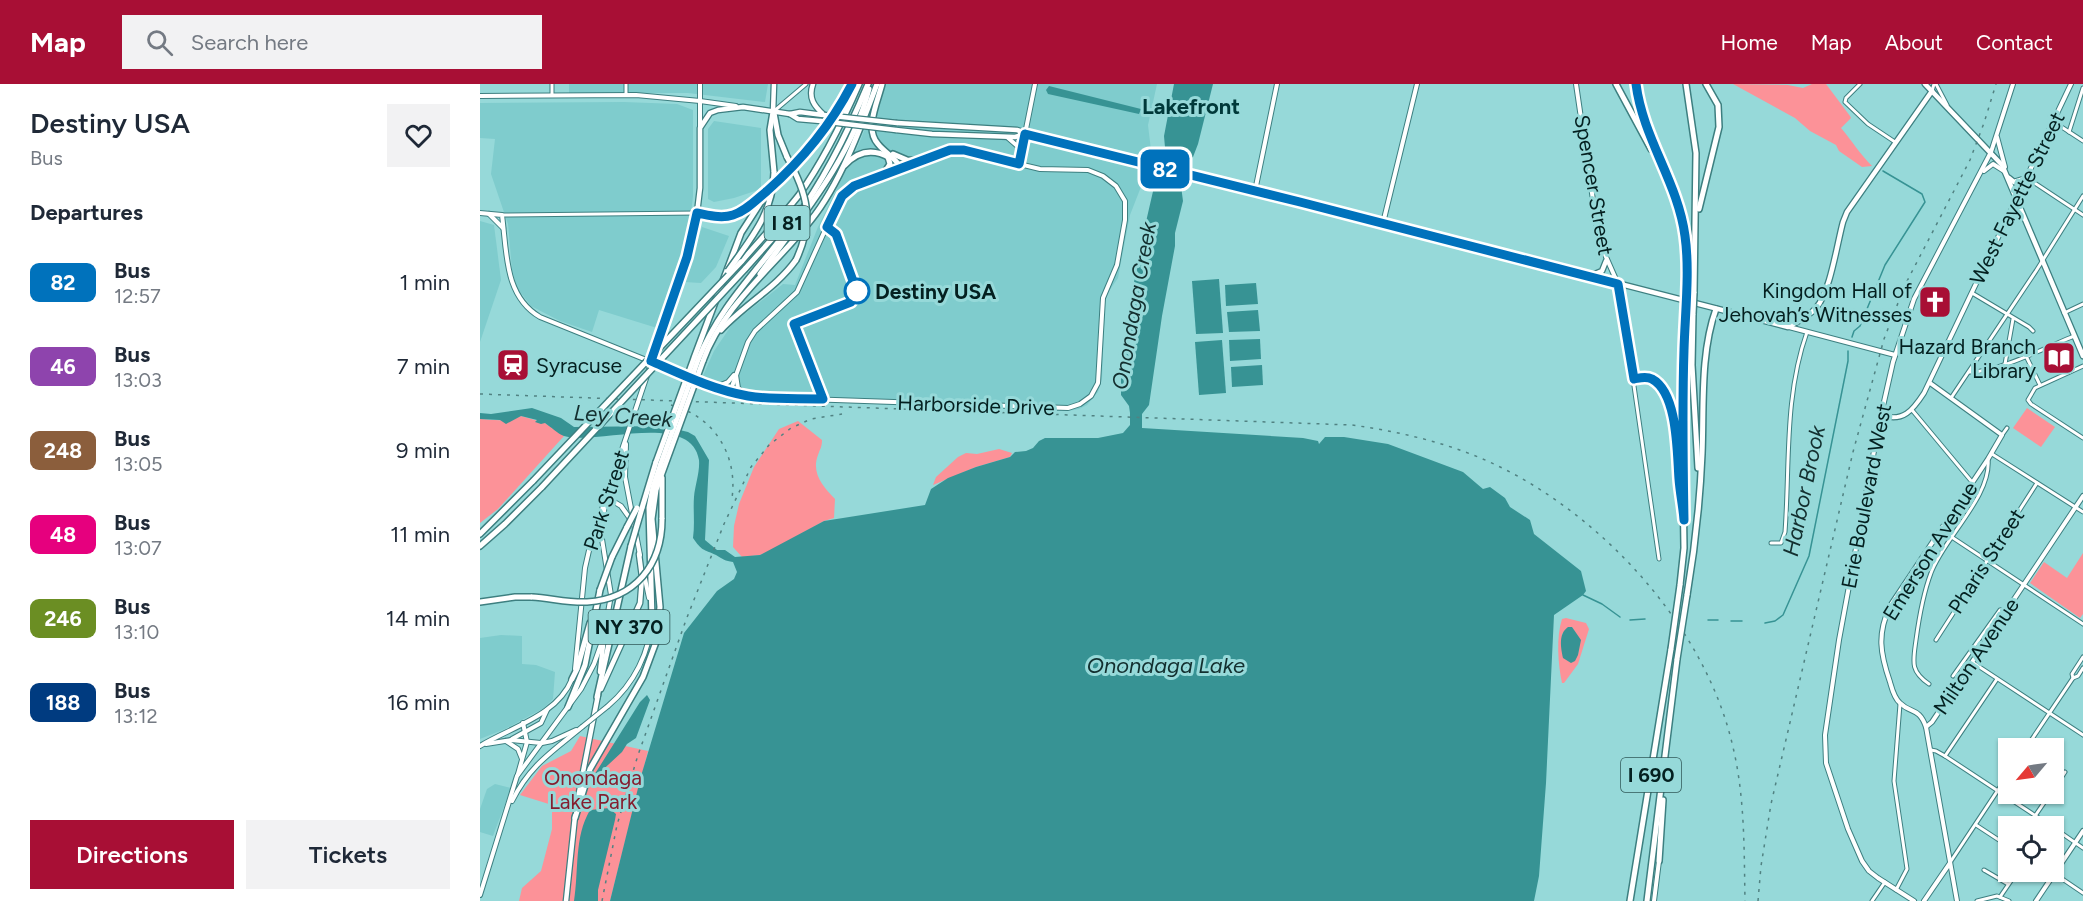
<!DOCTYPE html>
<html lang="en">
<head>
<meta charset="utf-8">
<style>
	:root { --surface:#fff; --page:#f2f2f3; --text:#1f2937; --muted:#747a83; --accent:#a80f35 }
	body { margin:0; font-family:Figtree,sans-serif; background:var(--page); color:var(--text); height:100vh; display:flex; flex-direction:column; font-size:22px; white-space:nowrap }
	* { box-sizing:border-box; margin:0 }
	p { font-size:20px; color:var(--muted) }
	.icon { flex:none; width:33px; height:33px; fill:none; stroke:currentColor; stroke-width:2; stroke-linecap:round; stroke-linejoin:round }
	.map { position:relative; flex:1; overflow:hidden }
	.details { display:flex; flex-direction:column; background:var(--surface); width:480px }
	.details>* { flex:none }
	.badge { padding:0 12px; border-radius:9px; font-size:21px; line-height:39px }
	.needle { width:39px; rotate:241deg }
	.controls { position:absolute; left:1518px; top:654px; display:grid; gap:12px }
	.controls a { display:grid; place-items:center; width:66px; height:66px; border-radius:0px; background:var(--surface); box-shadow:0 2px 4px #0004; font-size:30px }
	.map>.badge { position:absolute; translate:-50% -50%; box-shadow:0 0 0 3px #fff }
	h2 { padding:0 30px; font-size:22px; line-height:54px }
	.round { display:grid; place-items:center; flex:none; width:63px; height:63px; border-radius:0px; background:var(--page) }
	.summary { display:flex; align-items:center; justify-content:space-between; height:102px; padding:0 30px }
	h1 { font-size:28px; font-weight:600; line-height:45px }
	.action { display:flex; gap:12px; margin-top:auto; padding:12px 30px }
	.action a { flex:1; height:69px; border-radius:0px; background:var(--accent); color:#fff; font-size:24px; font-weight:600; line-height:69px; text-align:center }
	.action a+a { background:var(--page); color:var(--text) }
	ul { padding:0; list-style:none }
	li { display:flex; align-items:center; gap:18px; height:84px; padding:0 30px }
	li div { flex:1 }
	li b { display:block; font-size:22px }
	li em { font-style:normal }
	li .badge { min-width:66px; font-weight:700; text-align:center }
	header { display:flex; align-items:center; gap:36px; box-sizing:border-box; height:84px; padding:0 30px; background:var(--accent); color:#fff }
	header strong { font-size:28px }
	nav { display:flex; gap:33px; margin-inline-start:auto; font-size:21px }
	.search { width:420px; height:54px; background:var(--page); display:flex; align-items:center; gap:15px; box-sizing:border-box; padding:0 21px; border-radius:0px; color:var(--muted); font-size:22px }
	main { display:flex; flex:1; min-height:0 }
	.map>svg:first-child { display:block }
	.built { fill:#7fcccd }
	.green { fill:#fc9298; fill-rule:evenodd }
	.water { fill:#379394 }
	.lines { fill:none; stroke-linecap:round; stroke-linejoin:round }
	.stream { stroke:#379394; stroke-width:1.5 }
	.minor-casing { stroke:#3d7f80; stroke-width:5 }
	.tertiary-casing { stroke:#3d7f80; stroke-width:6 }
	.secondary-casing { stroke:#3d7f80; stroke-width:6 }
	.primary-casing { stroke:#3d7f80; stroke-width:7 }
	.motorway-casing { stroke:#3d7f80; stroke-width:8 }
	.minor { stroke:#fff; stroke-width:3 }
	.tertiary { stroke:#fff; stroke-width:4 }
	.secondary { stroke:#fff; stroke-width:4 }
	.primary { stroke:#fff; stroke-width:4.5 }
	.motorway { stroke:#fff; stroke-width:5 }
	.rail { stroke:#518282; stroke-width:1.5; stroke-dasharray:3 6; stroke-linecap:butt }
	.secondary-bridge-casing { stroke:#3d7f80; stroke-width:6; stroke-linecap:butt }
	.primary-bridge-casing { stroke:#3d7f80; stroke-width:7; stroke-linecap:butt }
	.motorway-bridge-casing { stroke:#3d7f80; stroke-width:8; stroke-linecap:butt }
	.secondary-bridge { stroke:#fff; stroke-width:4 }
	.primary-bridge { stroke:#fff; stroke-width:4.5 }
	.motorway-bridge { stroke:#fff; stroke-width:5 }
	.line-casing { stroke:#fff; stroke-width:14 }
	.line { stroke:#0072bc; stroke-width:9 }
	.stop-dot { fill:#fff; stroke:#0072bc; stroke-width:3 }
	.labels { text-anchor:middle; dominant-baseline:central; stroke-width:6; stroke-linejoin:round; paint-order:stroke }
	.shield { fill:#96d9d9; stroke:#305858; stroke-width:1.5 }
	.shield-label { font-size:20px; font-weight:bold; fill:#042020 }
	.street-label { font-size:21px; fill:#042020; stroke:#96d9d9 }
	.poi-label { font-size:21px; fill:#042020; stroke:#96d9d9; text-anchor:end }
	.stop-label { font-size:21px; font-weight:bold; fill:#042020; stroke:#96d9d9; text-anchor:start }
	.park-label { font-size:21px; fill:#851e2f; stroke:#96d9d9 }
	.neighbourhood-label { font-size:22px; font-weight:bold; fill:#00393a; stroke:#96d9d9 }
	.water-label { font-size:22px; font-style:italic; fill:#132f2f; stroke:#96d9d9 }
</style>
</head>
<body>
<header>
<strong>Map</strong>
<div class="search"><svg class="icon" aria-label="search" viewBox="0 0 24 24"><circle cx="10" cy="10" r="6"/><path d="M15 15l6 6"/></svg>Search here</div>
<nav><a>Home</a><a>Map</a><a>About</a><a>Contact</a></nav>
</header>
<main>
<section class="details">
<div class="summary"><div><h1>Destiny USA</h1><p>Bus</p></div><a class="round"><svg class="icon" aria-label="heart" viewBox="0 0 24 24"><path d="M12 20l-8-8c-3-5 5-10 8-4 3-6 11-1 8 4z"/></svg></a></div>
<h2>Departures</h2>
<ul>
<li><span class="badge" style="background:#0072bc;color:#fff">82</span><div><b>Bus</b><p>12:57</p></div><em>1 min</em></li>
<li><span class="badge" style="background:#8e44ad;color:#fff">46</span><div><b>Bus</b><p>13:03</p></div><em>7 min</em></li>
<li><span class="badge" style="background:#8b5e3c;color:#fff">248</span><div><b>Bus</b><p>13:05</p></div><em>9 min</em></li>
<li><span class="badge" style="background:#e6007e;color:#fff">48</span><div><b>Bus</b><p>13:07</p></div><em>11 min</em></li>
<li><span class="badge" style="background:#6b8e23;color:#fff">246</span><div><b>Bus</b><p>13:10</p></div><em>14 min</em></li>
<li><span class="badge" style="background:#003b80;color:#fff">188</span><div><b>Bus</b><p>13:12</p></div><em>16 min</em></li>
</ul>
<div class="action"><a>Directions</a><a>Tickets</a></div>
</section>
<div class="map">
<svg width="1603" height="817" viewBox="0 0 1603 817">
	<rect width="100%" height="100%" fill="#96d9d9"/>
	<!-- built -->
	<g class="built">
		<polygon points="89,0 288,0 285,18 208,9 89,9"/>
		<polygon points="403,0 677,0 668,41 671,66 666,90 650,131 638,194 627,210 625,218 622,295 618,308 607,321 599,325 588,327 265,315 220,306 221,296 234,267 253,239 303,200 315,201 338,143 378,62"/>
		<polygon points="144,18 197,20 213,26 213,112 209,148 196,192 177,244 119,226 112,248 80,237 51,222 37,204 32,186 28,140 11,90 15,55 0,54 0,19"/>
		<polygon points="234,37 281,44 281,105 254,114 234,118 228,115 228,45"/>
		<polygon points="0,137 14,141 21,196 0,258"/>
		<polygon points="222,143 249,152 236,183 221,199 204,198"/>
		<polygon points="21,551 42,552 42,580 56,581 75,588 73,615 64,624 25,645 0,655 0,554"/>
		<polygon points="15,700 31,704 13,752 0,748 0,725 7,705"/>
	</g>
	<!-- green -->
	<g class="green">
		<path d="M1253,0L1308,1L1323,4L1332,0H1346L1370,32L1371,34L1361,44C1372,57 1380,70 1392,82L1382,83L1359,67L1356,61L1330,47L1315,34Z"/>
		<polygon points="1547,324 1575,343 1561,363 1533,344"/>
		<path d="M41,332L65,339L84,352L18,425L0,439V335C13,336 29,338 41,332Z"/>
		<path d="M318,337L342,356C342,363 340,365 338,371C331,389 343,403 355,415L354,434L344,437L292,466L280,471L262,473L253,463L254,442L259,420L274,383L299,345Z"/>
		<polygon points="519,365 532,369 530,373 496,383 453,401 456,393 478,373 486,369 497,370"/>
		<polygon points="1603,469 1603,530 1600,534 1550,499 1564,478 1587,494"/>
		<path d="M1086,534L1106,539L1109,545L1098,580L1084,599H1082C1078,580 1076,553 1082,535ZM1092,543L1100,556L1098,571L1084,574L1082,567V550Z"/>
		<polygon points="100,652 168,667 130,817 39,817 42,804 61,787 72,745 72,721 40,711 62,682 91,667"/>
	</g>
	<!-- water -->
	<g class="water">
		<path d="M694,0H733L718,60L713,73L701,79L699,87L703,117L695,149V162L682,232L669,321L662,330V344L823,354L838,357L839,360L845,353H864L908,360L983,388L1003,405L1010,403L1025,414L1030,423L1050,436L1054,450L1101,487L1106,507L1103,511L1074,531L1066,699L1059,792L1054,817H130L161,692L204,549L237,507L254,495L257,488L253,478C245,477 243,475 236,471C223,465 222,467 213,454C215,440 213,426 214,413C215,401 220,388 219,376C211,326 114,362 84,352C78,350 71,343 65,339L61,340L55,338L57,336L41,332L26,340L20,336L0,335V329L11,330L52,324L81,334L94,343L183,342L208,348L215,352L229,376L225,456L237,466H245L255,473L280,471L344,437L445,421L451,405L468,394L496,383L530,373L535,368L546,367L553,364L559,357L565,354H618L643,349L650,341V329L649,322L641,311V293L657,177L674,103L687,86L684,52Z"/>
		<polygon points="569,2 661,25 659,30 568,10 566,6"/>
		<polygon points="739,195 743,249 716,250 712,197"/>
		<polygon points="776,199 778,220 746,222 745,201"/>
		<polygon points="778,226 780,247 749,248 747,228"/>
		<polygon points="780,255 781,275 750,277 749,256"/>
		<polygon points="742,256 746,309 719,311 715,258"/>
		<polygon points="782,281 783,301 752,303 751,283"/>
		<path d="M1088,543H1092L1101,556L1098,571L1095,577L1091,579L1083,574C1081,564 1078,550 1088,543Z"/>
		<polygon points="167,611 170,616 156,654 147,660 142,668 115,693 114,691 118,685 160,618"/>
		<path d="M129,724L136,730L135,736L118,806V817H94C99,786 94,753 110,726Z"/>
	</g>
	<g class="lines">
		<!-- stream -->
		<g class="stream">
			<polyline points="1372,253 1374,247 1380,242 1405,181 1445,118 1442,110 1403,87"/>
			<polyline points="1103,511 1122,520 1140,533"/>
			<polyline points="1150,536 1165,535"/>
			<polyline points="1228,536 1238,536"/>
			<polyline points="1251,537 1262,537"/>
			<polyline points="1285,539 1295,537 1303,531 1329,472 1368,277 1368,267"/>
		</g>
		<!-- minor casing -->
		<g class="minor-casing">
			<g id="minor">
				<polyline points="72,0 72,11"/>
				<polyline points="1380,0 1366,14 1365,18 1388,40 1415,58"/>
				<polyline points="1456,0 1467,21"/>
				<polyline points="1452,7 1454,0"/>
				<polyline points="146,11 146,0"/>
				<polyline points="293,28 326,0"/>
				<polyline points="1574,38 1603,57"/>
				<polyline points="1589,48 1603,4"/>
				<polyline points="1547,94 1603,131"/>
				<polyline points="22,131 217,129"/>
				<polyline points="1492,209 1549,243 1553,247"/>
				<polyline points="1584,229 1603,220"/>
				<polyline points="1546,272 1560,301"/>
				<polyline points="1525,280 1533,235"/>
				<polyline points="1603,282 1555,304 1548,316 1551,320 1603,354"/>
				<path d="M1489,288C1516,289 1567,263 1594,252"/>
				<polyline points="1153,295 1179,475"/>
				<polyline points="1471,314 1556,187 1603,112"/>
				<polyline points="1432,326 1492,398"/>
				<polyline points="1522,351 1527,344"/>
				<polyline points="1512,370 1603,428"/>
				<polyline points="1461,446 1603,540"/>
				<path d="M1291,459H1301L1305,448C1310,381 1304,313 1327,248"/>
				<polyline points="1456,556 1557,399"/>
				<polyline points="1492,578 1603,651"/>
				<polyline points="1473,592 1520,526 1527,525"/>
				<polyline points="1593,594 1592,590 1603,573"/>
				<path d="M1449,600C1430,587 1433,578 1436,556C1439,534 1443,510 1451,489C1463,455 1512,412 1508,375"/>
				<polyline points="1546,664 1593,594 1598,592 1603,584"/>
				<polyline points="1451,666 1456,667 1465,672 1571,742"/>
				<polyline points="1465,672 1517,595"/>
				<polyline points="1574,705 1585,688"/>
				<polyline points="1555,732 1570,710"/>
				<polyline points="1496,741 1528,762"/>
				<polyline points="1574,744 1603,764"/>
				<polyline points="1471,777 1528,691"/>
				<polyline points="1504,786 1528,800"/>
				<polyline points="1575,790 1603,809"/>
				<polyline points="1416,806 1427,785 1414,697 1420,620"/>
				<polyline points="1520,813 1537,788"/>
				<polyline points="1392,817 1405,798"/>
				<polyline points="1497,817 1517,812 1529,817"/>
			</g>
		</g>
		<!-- tertiary casing -->
		<g class="tertiary-casing">
			<g id="tertiary">
				<polyline points="0,12 156,11 220,17"/>
				<polyline points="527,53 542,66"/>
				<polyline points="539,80 555,0"/>
				<polyline points="775,107 797,0"/>
				<path d="M0,129L22,131C27,168 24,212 60,233L169,277"/>
				<polyline points="9,130 23,144"/>
				<polyline points="903,139 937,0"/>
				<polyline points="176,280 208,293"/>
				<polyline points="256,291 258,304 265,310"/>
				<path d="M215,296C234,303 252,309 271,313L588,324L600,320L611,312L618,299L623,214L637,181L645,136V117L636,102L623,92L608,86L560,85L477,65L374,102L362,112L356,122L317,208L275,247L268,258L250,308"/>
				<path d="M1450,299L1522,351L1508,375L1410,522C1397,550 1400,569 1410,598C1412,605 1414,614 1420,619C1431,630 1439,623 1446,643L1477,817"/>
				<polyline points="236,303 248,298 254,291"/>
				<path d="M1401,331C1423,339 1433,326 1444,309L1591,0"/>
				<polyline points="95,585 105,484 110,462 125,416"/>
				<polyline points="1446,643 1452,638 1603,412"/>
				<polyline points="32,655 61,639 67,626"/>
				<polyline points="26,657 38,665 42,675"/>
				<polyline points="6,660 31,656 61,659"/>
				<path d="M0,662C31,643 77,632 92,595"/>
				<polyline points="38,690 47,658 43,639"/>
				<polyline points="1444,817 1470,779"/>
				<polyline points="1556,817 1603,747"/>
			</g>
		</g>
		<!-- secondary casing -->
		<g class="secondary-casing">
			<g id="secondary">
				<polyline points="220,0 220,43"/>
				<polyline points="1096,0 1119,157 1138,200"/>
				<polyline points="220,17 256,22"/>
				<polyline points="1517,53 1525,83"/>
				<polyline points="1504,87 1513,80 1524,87"/>
				<polyline points="1309,243 1415,271"/>
				<polyline points="146,360 145,393 160,471"/>
				<polyline points="126,413 141,422 151,436"/>
				<polyline points="164,490 169,514"/>
				<path d="M128,622C154,600 170,568 172,534"/>
				<polyline points="62,659 72,657 96,646"/>
				<path d="M32,717C50,681 73,667 102,643"/>
				<polyline points="0,811 37,692 101,605 114,580 124,552 131,511 121,449 126,413 207,173 217,129"/>
				<polyline points="1174,817 1179,777"/>
				<polyline points="1434,817 1398,794 1389,787 1382,777 1368,745 1346,679 1345,651 1359,556 1399,340 1413,278 1434,215 1511,68 1533,0"/>
			</g>
		</g>
		<!-- primary casing -->
		<g class="primary-casing">
			<g id="primary">
				<path d="M333,0C328,14 334,22 344,31"/>
				<polyline points="1445,0 1522,81 1603,272"/>
				<polyline points="293,28 294,0"/>
				<polyline points="310,30 320,28 343,31"/>
				<path d="M417,39L537,46L566,56L821,118L1308,243C1317,238 1328,233 1336,224C1350,209 1357,160 1363,138L1367,128L1452,7"/>
				<polyline points="416,46 452,50 535,53 545,50"/>
				<polyline points="1529,94 1534,98 1547,94"/>
				<polyline points="217,129 220,104 220,44 230,29 238,26 263,23 310,30 318,35 341,37"/>
				<polyline points="1110,192 1122,187 1126,177"/>
				<polyline points="1138,200 1153,295"/>
				<polyline points="120,588 124,552"/>
				<polyline points="121,605 160,519 162,493 159,470"/>
				<polyline points="96,724 118,611"/>
				<polyline points="86,817 95,732"/>
			</g>
		</g>
		<!-- motorway casing -->
		<g class="motorway-casing">
			<g id="motorway">
				<path d="M402,0C398,17 384,45 398,60C405,69 415,73 421,84"/>
				<polyline points="1136,0 1171,65"/>
				<path d="M1156,0C1159,23 1165,46 1175,67C1183,85 1193,100 1198,118C1207,148 1204,176 1205,206"/>
				<polyline points="1206,0 1216,69 1214,209"/>
				<polyline points="293,28 290,46 294,88"/>
				<polyline points="294,29 298,51 307,73"/>
				<polyline points="413,70 427,76 440,77"/>
				<path d="M365,81C378,67 393,64 410,74"/>
				<polyline points="403,91 410,80 408,73"/>
				<polyline points="1219,125 1239,43 1238,21 1226,0"/>
				<path d="M217,129C250,135 260,131 285,109"/>
				<path d="M261,178C280,156 301,134 319,111C344,76 362,39 379,0"/>
				<polyline points="265,185 319,125"/>
				<path d="M280,190C321,133 371,75 389,5"/>
				<polyline points="1213,230 1212,281 1218,384"/>
				<path d="M241,246C265,220 296,204 316,176"/>
				<polyline points="214,274 261,149 281,118 345,45 372,0"/>
				<path d="M218,276C241,219 280,185 314,137C344,96 368,48 388,0"/>
				<path d="M223,277C243,221 295,182 331,136C360,100 381,43 397,0"/>
				<path d="M1153,295L1170,294C1201,314 1197,376 1201,409"/>
				<polyline points="162,424 176,378"/>
				<polyline points="182,435 182,394"/>
				<polyline points="0,450 53,397"/>
				<polyline points="0,462 25,440 62,403"/>
				<polyline points="132,473 147,443"/>
				<polyline points="1200,501 1204,464 1202,333 1205,228"/>
				<path d="M1207,511C1215,464 1220,417 1222,370C1224,324 1220,269 1236,225"/>
				<polyline points="0,518 35,513 52,513"/>
				<polyline points="172,535 169,424 173,403 181,379"/>
				<polyline points="92,595 97,585 110,539"/>
				<polyline points="117,613 151,462"/>
				<polyline points="88,623 105,581 120,506"/>
				<polyline points="95,734 110,685 163,593 176,558 180,523 172,435 176,406 185,381"/>
				<polyline points="1179,777 1183,716"/>
				<polyline points="1150,817 1191,565"/>
				<polyline points="1167,817 1197,575"/>
			</g>
		</g>
		<!-- minor -->
		<use href="#minor" class="minor"/>
		<!-- tertiary -->
		<use href="#tertiary" class="tertiary"/>
		<!-- secondary -->
		<use href="#secondary" class="secondary"/>
		<!-- primary -->
		<use href="#primary" class="primary"/>
		<!-- motorway -->
		<use href="#motorway" class="motorway"/>
		<!-- rail -->
		<g class="rail">
			<path d="M0,310L872,341C921,348 970,359 1016,381C1123,432 1224,542 1252,659C1265,711 1264,764 1265,817"/>
			<path d="M191,321C234,332 258,371 252,414"/>
			<polyline points="122,817 137,741 158,671 206,536 244,440 271,383 289,361 311,344 331,335 362,330"/>
			<polyline points="1278,817 1281,782 1291,720 1373,368 1404,255 1425,201 1490,76 1504,39 1516,0"/>
		</g>
		<!-- secondary-bridge casing -->
		<g class="secondary-bridge-casing">
			<polyline id="secondary-bridge" points="102,643 128,622"/>
		</g>
		<!-- primary-bridge casing -->
		<g class="primary-bridge-casing">
			<g id="primary-bridge">
				<polyline points="344,31 417,39"/>
				<polyline points="341,37 416,46"/>
			</g>
		</g>
		<!-- motorway-bridge casing -->
		<g class="motorway-bridge-casing">
			<g id="motorway-bridge">
				<path d="M307,73C327,109 335,136 316,176"/>
				<path d="M248,187C271,154 293,130 294,88"/>
				<polyline points="1205,228 1205,206"/>
				<polyline points="1213,230 1214,209"/>
				<polyline points="176,378 214,274"/>
				<polyline points="181,379 218,276"/>
				<polyline points="185,381 223,277"/>
				<polyline points="53,397 261,178"/>
				<polyline points="62,403 265,185"/>
				<polyline points="147,443 157,424"/>
				<polyline points="151,462 162,424"/>
				<polyline points="120,506 132,473"/>
				<path d="M52,513C70,514 89,519 107,518C155,515 182,481 182,435"/>
				<polyline points="1191,565 1200,501"/>
				<polyline points="1197,575 1207,511"/>
			</g>
		</g>
		<!-- secondary-bridge -->
		<use href="#secondary-bridge" class="secondary-bridge"/>
		<!-- primary-bridge -->
		<use href="#primary-bridge" class="primary-bridge"/>
		<!-- motorway-bridge -->
		<use href="#motorway-bridge" class="motorway-bridge"/>
	</g>
	<g class="lines">
		<!-- line casing -->
		<g class="line-casing">
			<path id="line" d="M372,0C351,41 321,77 287,107C276,116 266,127 253,131C241,135 228,131 217,129L207,173L171,277C203,291 234,306 268,312C292,316 318,314 343,315L314,240L371,218L377,208L356,150L347,143L362,112L374,102L470,66H484L539,80L545,50L820,118L1138,200L1154,295C1160,294 1166,292 1172,295C1198,309 1197,369 1199,395C1200,409 1203,422 1204,436C1203,379 1202,323 1204,266C1205,230 1210,187 1205,152C1198,98 1163,55 1156,0"/>
		</g>
		<!-- line -->
		<use href="#line" class="line"/>
	</g>
	<!-- icons -->
	<defs>
		<g id="church-square" transform="scale(1.725)"><rect x="-9" y="-9" width="18" height="18" rx="4" fill="#a80f35" stroke="#96d9d9"/><path d="M-1.2-6h2.4v3.5h3.3v2.4h-3.3V6h-2.4V-.1h-3.3v-2.4h3.3Z" fill="#fff"/></g>
		<g id="library-square" transform="scale(1.725)"><rect x="-9" y="-9" width="18" height="18" rx="4" fill="#a80f35" stroke="#96d9d9"/><path d="M-6-4Q-3-5.5-.7-3.5V5Q-3 3-6 4ZM6-4Q3-5.5 .7-3.5V5Q3 3 6 4Z" fill="#fff"/></g>
		<g id="station-square" transform="scale(1.725)"><rect x="-9" y="-9" width="18" height="18" rx="4" fill="#a80f35" stroke="#96d9d9"/><path d="M-3-6H3Q5-6 5-4V2Q5 4 3 4L4.5 6H3L1.5 4h-3L-3 6H-4.5L-3 4Q-5 4-5 2V-4Q-5-6-3-6ZM-3.5-4v3h7v-3ZM-3.5 1v1.5H-2V1ZM2 1v1.5H3.5V1Z" fill="#fff"/></g>
	</defs>
	<g fill-rule="evenodd">
		<use href="#church-square" x="1455" y="218"/>
		<use href="#library-square" x="1579" y="274"/>
		<use href="#station-square" x="33" y="281"/>
	</g>
	<!-- markers -->
	<circle class="stop-dot" cx="377" cy="207" r="12"/>
	<g class="labels">
		<!-- shield labels -->
		<g class="shield">
			<rect x="284.5" y="122" width="45" height="34" rx="4.5"/>
			<rect x="108.5" y="526" width="81" height="34" rx="4.5"/>
			<rect x="1141" y="674" width="60" height="34" rx="4.5"/>
		</g>
		<g class="shield-label">
			<text x="307" y="139">I 81</text>
			<text x="149" y="543">NY 370</text>
			<text x="1171" y="691">I 690</text>
		</g>
		<!-- street labels -->
		<g class="street-label">
			<text transform="translate(1114 101) rotate(80)">Spencer Street</text>
			<text transform="translate(1537 114) rotate(-64)">West Fayette Street</text>
			<text transform="translate(496 321) rotate(2)">Harborside Drive</text>
			<text transform="translate(1386 412) rotate(-79)">Erie Boulevard West</text>
			<text transform="translate(126 416) rotate(-72)">Park Street</text>
			<text transform="translate(1450 467) rotate(-58)">Emerson Avenue</text>
			<text transform="translate(1506 477) rotate(-57)">Pharis Street</text>
			<text transform="translate(1496 572) rotate(-56)">Milton Avenue</text>
		</g>
		<!-- poi labels -->
		<g class="poi-label">
			<text x="1432" y="206">Kingdom Hall of<tspan x="1432" dy="24">Jehovah’s Witnesses</tspan></text>
			<text x="1556" y="262">Hazard Branch<tspan x="1556" dy="24">Library</tspan></text>
			<text x="56" y="281" text-anchor="start">Syracuse</text>
		</g>
		<!-- stop labels -->
		<g class="stop-label">
			<text x="395" y="207">Destiny USA</text>
		</g>
		<!-- park labels -->
		<g class="park-label">
			<text x="113" y="693">Onondaga<tspan x="113" dy="24">Lake Park</tspan></text>
		</g>
		<!-- neighbourhood labels -->
		<g class="neighbourhood-label">
			<text x="711" y="22">Lakefront</text>
		</g>
		<!-- water labels -->
		<g class="water-label">
			<text transform="translate(654 222) rotate(-80)">Onondaga Creek</text>
			<text transform="translate(143 332) rotate(4)">Ley Creek</text>
			<text transform="translate(1324 407) rotate(-78)">Harbor Brook</text>
			<text x="686" y="581">Onondaga Lake</text>
		</g>
	</g>
</svg>
<div class="controls">
<a><svg class="needle" viewBox="-14 -14 28 28"><path d="M0-13l5 13h-10z" fill="#e53935"/><path d="M0 13l5-13h-10z" fill="#747a83"/></svg></a>
<a><svg class="icon" aria-label="locate" viewBox="0 0 24 24"><circle cx="12" cy="12" r="6"/><path d="M12 2v4M12 18v4M2 12h4M18 12h4"/></svg></a>
</div>
<b class="badge" style="left:685px;top:85px;background:#0072bc;color:#fff">82</b>
</div>
</main>
</body>
</html>
